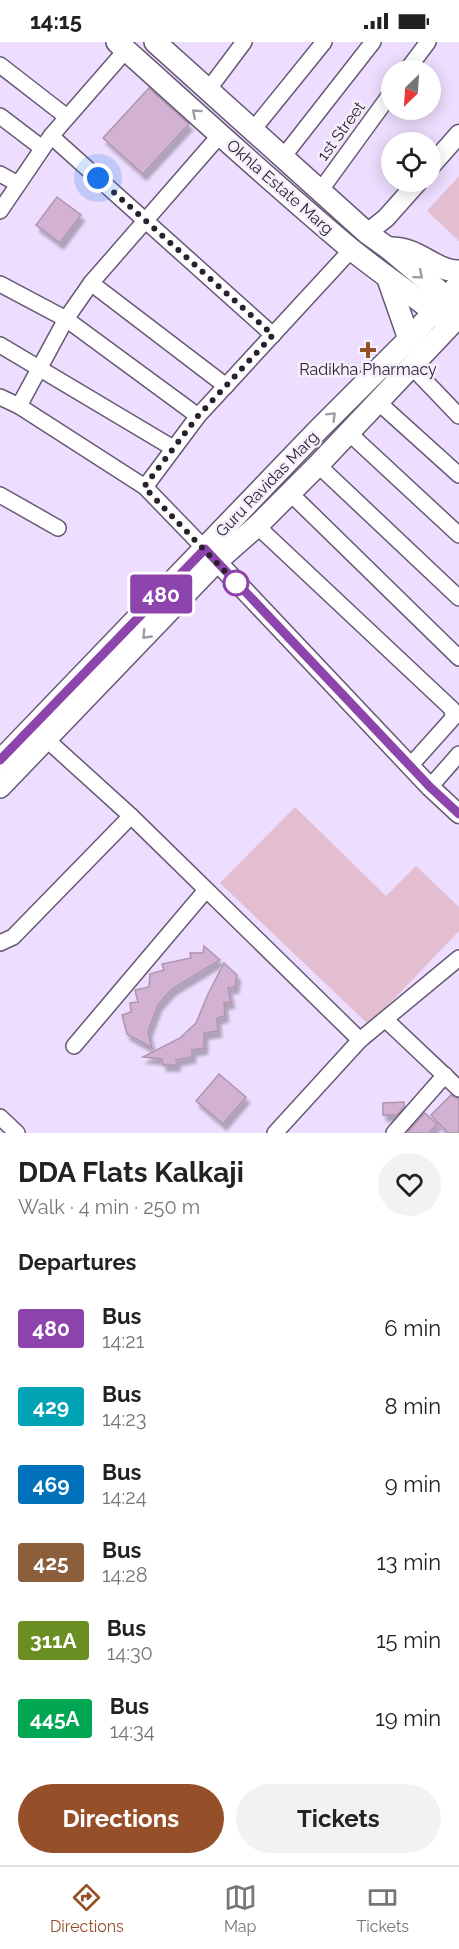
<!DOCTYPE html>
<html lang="en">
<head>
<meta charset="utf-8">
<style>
	:root { --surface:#fff; --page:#f2f2f2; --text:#222; --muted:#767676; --line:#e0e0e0; --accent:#965029 }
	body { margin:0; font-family:Raleway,sans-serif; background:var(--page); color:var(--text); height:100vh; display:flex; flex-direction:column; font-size:22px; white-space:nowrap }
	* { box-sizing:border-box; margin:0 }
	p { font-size:20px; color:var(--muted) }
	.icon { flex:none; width:33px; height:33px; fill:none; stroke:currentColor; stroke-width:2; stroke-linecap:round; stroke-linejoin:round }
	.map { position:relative; height:1091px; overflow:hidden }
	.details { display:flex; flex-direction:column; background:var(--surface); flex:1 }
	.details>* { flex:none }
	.badge { padding:0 12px; border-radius:4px; font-size:21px; line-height:39px }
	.needle { width:39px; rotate:205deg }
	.buttons { position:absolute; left:381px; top:18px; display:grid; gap:12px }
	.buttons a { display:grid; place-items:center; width:60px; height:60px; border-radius:50%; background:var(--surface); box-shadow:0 3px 15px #0003; font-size:30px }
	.you { position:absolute; width:30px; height:30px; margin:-15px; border:4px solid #fff; border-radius:50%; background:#1a73e8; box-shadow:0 0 0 9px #1a73e833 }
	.map>.badge { position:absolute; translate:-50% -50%; box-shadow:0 0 0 3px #fff }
	h2 { padding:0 18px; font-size:22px; line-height:54px }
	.round { display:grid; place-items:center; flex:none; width:63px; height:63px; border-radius:32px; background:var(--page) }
	.overview { display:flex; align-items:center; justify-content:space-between; height:102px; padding:0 18px }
	h1 { font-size:28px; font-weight:700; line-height:45px }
	.cta { display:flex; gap:12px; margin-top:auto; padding:12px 18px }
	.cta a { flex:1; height:69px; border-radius:36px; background:var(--accent); color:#fff; font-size:24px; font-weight:700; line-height:69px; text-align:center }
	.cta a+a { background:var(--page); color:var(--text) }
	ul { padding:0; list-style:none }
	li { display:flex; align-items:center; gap:18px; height:78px; padding:0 18px }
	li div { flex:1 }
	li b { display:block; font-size:22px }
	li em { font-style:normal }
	li .badge { min-width:66px; font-weight:700; text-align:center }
	.status { display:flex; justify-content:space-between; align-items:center; height:42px; padding:0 30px; background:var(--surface); direction:ltr }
	.status svg { height:16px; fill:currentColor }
	.tab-bar { display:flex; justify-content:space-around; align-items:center; height:84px; border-top:2px solid var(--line); background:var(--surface); font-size:16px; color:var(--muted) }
	.tab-bar a { display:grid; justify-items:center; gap:3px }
	.tab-bar .selected { color:var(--accent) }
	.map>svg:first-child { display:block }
	.green { fill:#e3bed0 }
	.building { fill:#d3b1d2; stroke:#af95ae; stroke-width:1.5; filter:url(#shadow) }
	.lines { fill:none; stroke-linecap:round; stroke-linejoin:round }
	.minor-casing { stroke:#675975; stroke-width:18 }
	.tertiary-casing { stroke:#675975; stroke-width:21 }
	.secondary-casing { stroke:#675975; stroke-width:24 }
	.minor { stroke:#fff; stroke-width:15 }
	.tertiary { stroke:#fff; stroke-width:18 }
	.secondary { stroke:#fff; stroke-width:21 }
	.oneway { stroke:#9e9ca1 }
	.line-casing { stroke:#fff; stroke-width:14 }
	.line { stroke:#8e44ad; stroke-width:9 }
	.walk { stroke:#28222e; stroke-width:6; stroke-dasharray:0 10.8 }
	.poi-dot { fill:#965029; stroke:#f6effc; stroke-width:2 }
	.stop-dot { fill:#fff; stroke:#8e44ad; stroke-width:3 }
	.labels { text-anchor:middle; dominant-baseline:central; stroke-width:5; stroke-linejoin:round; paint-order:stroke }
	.street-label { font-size:16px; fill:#28222e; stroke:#f6effc }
	.poi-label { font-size:16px; fill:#28222e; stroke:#f6effc }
</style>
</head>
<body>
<div class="status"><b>14:15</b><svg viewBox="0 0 49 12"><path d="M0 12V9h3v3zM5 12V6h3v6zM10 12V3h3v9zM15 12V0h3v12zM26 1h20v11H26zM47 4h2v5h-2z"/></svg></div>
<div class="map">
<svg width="459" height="1091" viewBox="0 0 459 1091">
	<defs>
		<filter id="shadow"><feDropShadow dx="3.5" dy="6" stdDeviation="1.5" flood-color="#0004"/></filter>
	</defs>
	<rect width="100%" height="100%" fill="#edddfe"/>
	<!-- green -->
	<g class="green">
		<polygon points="459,134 459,199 427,169"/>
		<polygon points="295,765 386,854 416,824 459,865 459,889 369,983 220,841"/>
	</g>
	<!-- building -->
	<g class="building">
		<polygon points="149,46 189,82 143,132 103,96"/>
		<polygon points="57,155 81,173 60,201 36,183"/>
		<polygon points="204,904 220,918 172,947 158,963 148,990 152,1006 127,992 122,973 131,970 130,961 138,960 135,948 149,945 150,932 164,928 162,922 191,916 190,911 203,911"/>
		<polygon points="224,921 237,933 235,945 228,946 231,960 224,961 225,974 217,976 218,989 204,991 204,1006 192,1008 192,1015 176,1018 177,1023 163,1023 162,1017 143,1015 180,996 196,981 208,952"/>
		<polygon points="219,1032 246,1055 223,1082 196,1059"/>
		<polygon points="451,1053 459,1057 459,1091 448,1091 431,1073"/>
		<polygon points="404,1060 404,1065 397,1073 383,1073 383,1061"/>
		<polygon points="425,1071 437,1082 429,1091 407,1091"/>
	</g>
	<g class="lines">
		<!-- minor casing -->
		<g class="minor-casing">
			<g id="minor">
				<polyline points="0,23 67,75"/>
				<polyline points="407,28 428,0"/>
				<polyline points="208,48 244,0"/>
				<polyline points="0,74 42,106"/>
				<polyline points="252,89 324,0"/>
				<polyline points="51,94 273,293"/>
				<polyline points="283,115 373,0"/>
				<polyline points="0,132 18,142"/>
				<polyline points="320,149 392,50"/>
				<polyline points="0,169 51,94 126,8"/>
				<polyline points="91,241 226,344"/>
				<polyline points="0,242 66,277 198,374"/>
				<polyline points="0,303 173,406"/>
				<polyline points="412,325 459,374"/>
				<polyline points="0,355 19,364 145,445 205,507"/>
				<polyline points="378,360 459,433"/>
				<polyline points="19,364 66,277 91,241 220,93"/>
				<polyline points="349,391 459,493"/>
				<polyline points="318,423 459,556"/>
				<polyline points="145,445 198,374 352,207"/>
				<polyline points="289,450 459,616"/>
				<polyline points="0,453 58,486"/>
				<polyline points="257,484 452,667 453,676 410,724"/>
				<polyline points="46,697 131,774 360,998"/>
				<polyline points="430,745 459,712"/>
				<polyline points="0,901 13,895 131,774"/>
				<polyline points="386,978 459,1047"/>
				<polyline points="74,1004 206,848"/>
				<polyline points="0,1075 17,1091"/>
				<polyline points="275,1091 360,998 459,916"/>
				<polyline points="394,1091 445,1033"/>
			</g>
		</g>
		<!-- tertiary casing -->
		<g class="tertiary-casing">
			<g id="tertiary">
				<polyline points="430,125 459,92"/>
				<polyline points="367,191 386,176 418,140"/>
				<polyline points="207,509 430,745 459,772"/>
			</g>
		</g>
		<!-- secondary casing -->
		<g class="secondary-casing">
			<g id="secondary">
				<path d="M117,0C195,70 272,141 352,208C382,232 413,253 443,277"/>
				<polyline points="155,0 367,191 388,206 457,264"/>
				<path d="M388,206C418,204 435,230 459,229"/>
				<polyline points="388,237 409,297"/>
				<polyline points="0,719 318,388 409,297 459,242"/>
				<polyline points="0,745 216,520 257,484 318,423 459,274"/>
			</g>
		</g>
		<!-- minor -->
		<use href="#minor" class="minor"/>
		<!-- tertiary -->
		<use href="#tertiary" class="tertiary"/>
		<!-- secondary -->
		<use href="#secondary" class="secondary"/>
	</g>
	<!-- one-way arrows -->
	<defs><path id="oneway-chevron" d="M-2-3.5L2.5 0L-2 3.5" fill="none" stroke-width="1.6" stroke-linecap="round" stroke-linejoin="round" transform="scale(1.5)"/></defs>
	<g class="oneway">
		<use href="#oneway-chevron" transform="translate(196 71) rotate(-138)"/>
		<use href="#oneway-chevron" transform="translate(419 233) rotate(40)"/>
		<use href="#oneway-chevron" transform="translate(332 374) rotate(-45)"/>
		<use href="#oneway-chevron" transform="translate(146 593) rotate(134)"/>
	</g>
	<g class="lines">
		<!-- line casing -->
		<g class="line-casing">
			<polyline id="line" points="0,718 205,507 430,745 459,772"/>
		</g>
		<!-- line -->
		<use href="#line" class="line"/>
		<!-- walk -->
		<polyline class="walk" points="98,136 273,293 198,374 144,445 236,541"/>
	</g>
	<!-- markers -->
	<path class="poi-dot" d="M365 299h6v6h6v6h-6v6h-6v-6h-6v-6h6z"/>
	<circle class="stop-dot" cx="236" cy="541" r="12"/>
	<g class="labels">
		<!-- street labels -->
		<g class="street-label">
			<text transform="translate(341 89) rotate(-54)">1st Street</text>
			<text transform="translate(280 145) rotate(41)">Okhla Estate Marg</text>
			<text transform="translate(267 442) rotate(-46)">Guru Ravidas Marg</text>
		</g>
		<!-- poi labels -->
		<g class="poi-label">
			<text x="368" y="327">Radikha Pharmacy</text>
		</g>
	</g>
</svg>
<div class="buttons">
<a><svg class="needle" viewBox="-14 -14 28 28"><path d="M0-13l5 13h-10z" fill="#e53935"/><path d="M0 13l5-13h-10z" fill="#767676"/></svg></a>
<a><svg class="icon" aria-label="locate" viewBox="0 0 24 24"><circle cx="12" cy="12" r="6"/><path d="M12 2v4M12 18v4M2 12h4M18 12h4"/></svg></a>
</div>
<div class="you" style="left:98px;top:136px"></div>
<b class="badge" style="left:161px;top:552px;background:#8e44ad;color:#fff">480</b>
</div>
<section class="details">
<div class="overview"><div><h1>DDA Flats Kalkaji</h1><p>Walk · 4 min · 250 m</p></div><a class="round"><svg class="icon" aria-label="heart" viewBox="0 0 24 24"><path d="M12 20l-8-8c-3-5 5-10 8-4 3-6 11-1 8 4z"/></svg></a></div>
<h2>Departures</h2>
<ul>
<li><span class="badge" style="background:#8e44ad;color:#fff">480</span><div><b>Bus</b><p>14:21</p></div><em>6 min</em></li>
<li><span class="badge" style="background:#00a3b4;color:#fff">429</span><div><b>Bus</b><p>14:23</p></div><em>8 min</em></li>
<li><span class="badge" style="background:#0072bc;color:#fff">469</span><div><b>Bus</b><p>14:24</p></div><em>9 min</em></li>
<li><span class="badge" style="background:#8b5e3c;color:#fff">425</span><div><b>Bus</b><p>14:28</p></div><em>13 min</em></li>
<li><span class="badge" style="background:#6b8e23;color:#fff">311A</span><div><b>Bus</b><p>14:30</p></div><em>15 min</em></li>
<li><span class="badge" style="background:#00a651;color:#fff">445A</span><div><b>Bus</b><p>14:34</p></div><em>19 min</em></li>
</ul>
<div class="cta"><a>Directions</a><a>Tickets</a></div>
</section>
<nav class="tab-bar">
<a class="selected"><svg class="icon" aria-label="directions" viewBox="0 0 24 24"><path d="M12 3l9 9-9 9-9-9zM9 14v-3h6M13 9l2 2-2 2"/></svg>Directions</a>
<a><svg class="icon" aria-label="map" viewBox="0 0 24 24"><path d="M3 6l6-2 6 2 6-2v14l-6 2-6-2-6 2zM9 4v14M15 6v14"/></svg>Map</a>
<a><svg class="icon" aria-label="tickets" viewBox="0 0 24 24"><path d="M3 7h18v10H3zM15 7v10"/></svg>Tickets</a>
</nav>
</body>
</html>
